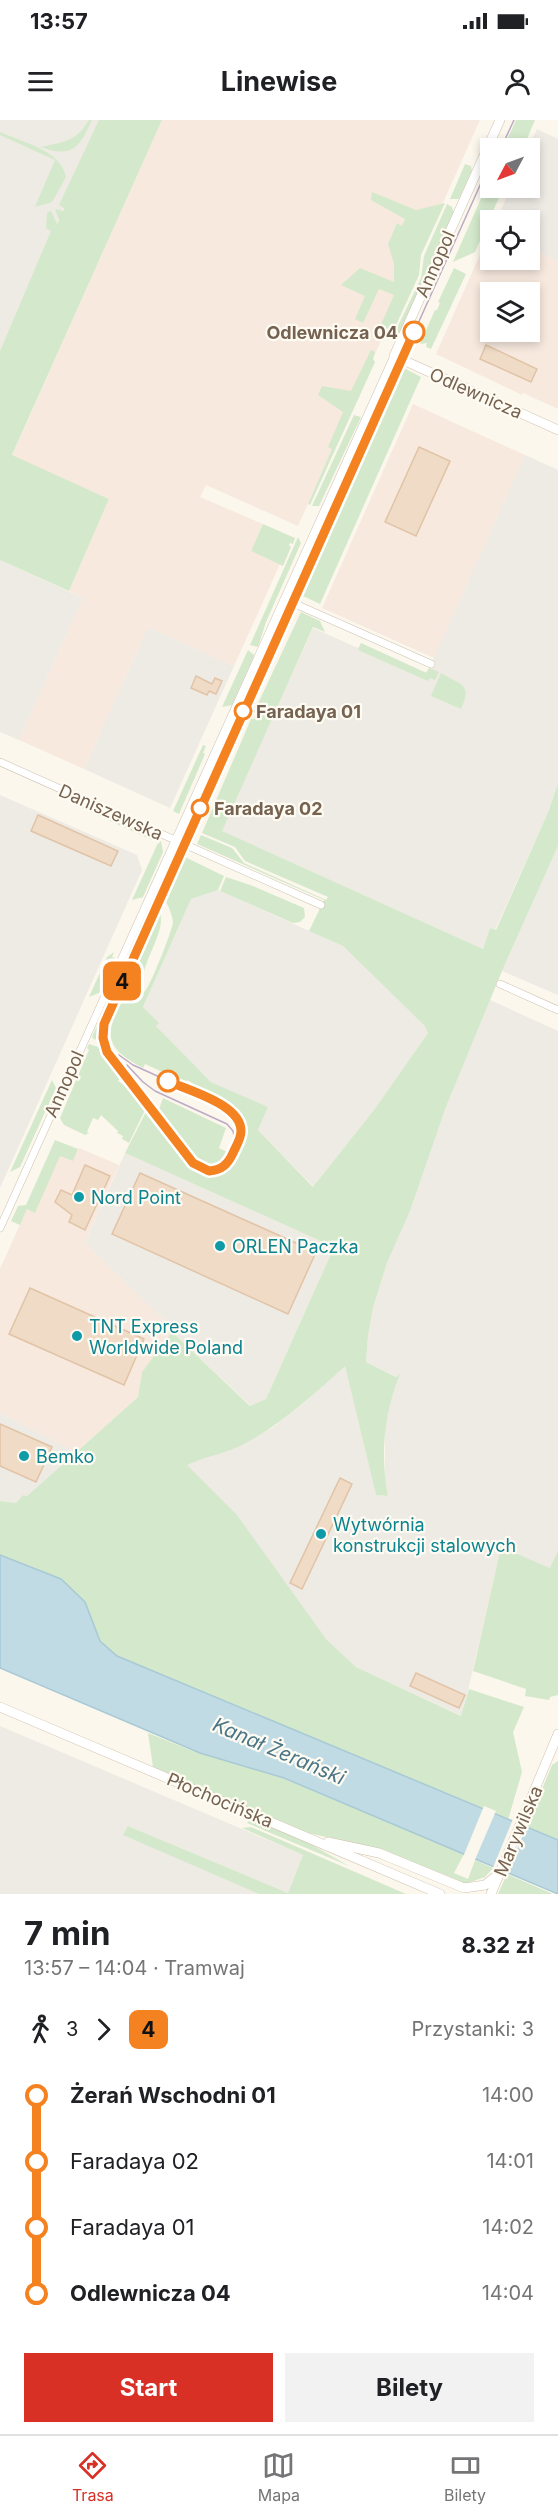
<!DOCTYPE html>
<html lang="pl">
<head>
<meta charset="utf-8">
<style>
	:root { --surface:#fff; --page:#f2f2f2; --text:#202124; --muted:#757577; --line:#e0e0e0; --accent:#d93025 }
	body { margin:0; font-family:Inter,sans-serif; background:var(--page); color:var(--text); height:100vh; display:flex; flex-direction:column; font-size:22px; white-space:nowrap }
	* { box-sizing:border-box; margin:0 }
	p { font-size:20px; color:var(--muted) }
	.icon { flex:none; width:33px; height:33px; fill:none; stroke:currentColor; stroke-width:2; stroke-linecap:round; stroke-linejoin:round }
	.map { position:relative; height:1774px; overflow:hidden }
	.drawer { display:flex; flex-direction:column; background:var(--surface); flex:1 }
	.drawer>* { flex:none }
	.badge { padding:0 12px; border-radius:9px; font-size:21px; line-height:39px }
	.needle { width:39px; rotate:229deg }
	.fabs { position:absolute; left:480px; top:18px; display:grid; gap:12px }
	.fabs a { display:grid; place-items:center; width:60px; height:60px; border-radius:0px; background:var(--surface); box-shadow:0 3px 9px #0003; font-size:30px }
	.map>.badge { position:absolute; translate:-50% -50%; box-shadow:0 0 0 3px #fff }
	.legs { display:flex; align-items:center; gap:9px; height:66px; padding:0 24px; font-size:20px }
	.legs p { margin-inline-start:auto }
	.summary { display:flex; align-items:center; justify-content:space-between; height:102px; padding:0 24px }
	h1 { font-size:33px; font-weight:700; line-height:45px }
	.cta { display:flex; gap:12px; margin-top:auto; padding:12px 24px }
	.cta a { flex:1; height:69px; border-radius:0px; background:var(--accent); color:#fff; font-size:24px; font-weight:700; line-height:69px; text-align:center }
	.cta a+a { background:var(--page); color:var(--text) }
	ul { padding:0 24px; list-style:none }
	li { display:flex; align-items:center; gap:21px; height:66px; font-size:22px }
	li i { display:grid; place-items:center; width:9px; height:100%; margin:0 8px; background:currentColor }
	li i::after { content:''; width:15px; height:15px; margin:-8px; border:4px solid; border-radius:50%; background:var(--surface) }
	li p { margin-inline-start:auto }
	li:first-child i { background:linear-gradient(#0000 50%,currentColor 0) }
	li:last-child i { background:linear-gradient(currentColor 50%,#0000 0) }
	.status { display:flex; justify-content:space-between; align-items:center; height:42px; padding:0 30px; background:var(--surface); direction:ltr }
	.status svg { height:16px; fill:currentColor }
	header { display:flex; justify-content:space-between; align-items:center; height:78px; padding:0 24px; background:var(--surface); font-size:27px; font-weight:700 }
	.tab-bar { display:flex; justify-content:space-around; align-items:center; height:84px; border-top:2px solid var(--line); background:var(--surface); font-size:16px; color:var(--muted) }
	.tab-bar a { display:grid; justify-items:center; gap:3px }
	.tab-bar .current { color:var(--accent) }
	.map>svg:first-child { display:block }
	.commercial { fill:#f8e9de; fill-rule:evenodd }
	.industrial { fill:#eeeae4 }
	.green { fill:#d4e9cb }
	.water { fill:#c1dbe4; stroke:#a8c9d6; stroke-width:1.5 }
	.pier { fill:#fcf7ec }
	.building { fill:#efdbc6; stroke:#e1c4a7; stroke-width:1.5 }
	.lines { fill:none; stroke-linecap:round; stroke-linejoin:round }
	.street-casing { stroke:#cdc1b2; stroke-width:8 }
	.secondary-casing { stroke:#d0c2b0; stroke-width:10 }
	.street { stroke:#fff; stroke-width:7 }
	.secondary { stroke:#fff; stroke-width:9 }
	.tram { stroke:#bcaac6; stroke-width:1.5 }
	.line-1-casing { stroke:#fff; stroke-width:14 }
	.line-1 { stroke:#f58220; stroke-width:9 }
	.stop-1-dot { fill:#fff; stroke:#f58220; stroke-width:3 }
	.culture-dot { fill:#0f9aa8; stroke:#fefbf3; stroke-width:2 }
	.labels { text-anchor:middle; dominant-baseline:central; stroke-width:4.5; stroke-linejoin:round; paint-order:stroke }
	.street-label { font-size:18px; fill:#766250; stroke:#fefbf3 }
	.stop-label { font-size:18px; font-weight:bold; fill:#766250; stroke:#fefbf3; text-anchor:start }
	.culture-label { font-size:18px; fill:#0d838f; stroke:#fefbf3; text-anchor:start }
	.water-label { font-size:20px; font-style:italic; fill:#4b7687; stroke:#fefbf3 }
</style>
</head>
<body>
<div class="status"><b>13:57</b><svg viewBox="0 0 49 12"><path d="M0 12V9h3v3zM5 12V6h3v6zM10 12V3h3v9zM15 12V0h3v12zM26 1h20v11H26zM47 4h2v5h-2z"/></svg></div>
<header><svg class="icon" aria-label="menu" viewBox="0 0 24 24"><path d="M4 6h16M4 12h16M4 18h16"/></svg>Linewise<svg class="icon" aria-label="person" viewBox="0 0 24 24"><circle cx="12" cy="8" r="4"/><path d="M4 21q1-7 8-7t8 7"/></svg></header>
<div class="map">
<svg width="558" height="1774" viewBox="0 0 558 1774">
	<rect width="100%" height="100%" fill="#fcf7ec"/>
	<!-- commercial -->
	<g class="commercial">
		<polygon points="162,0 480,0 298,406 206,365 200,377 263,404 251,431 280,444 234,546 148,507 84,649 19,620 83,478 69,471 109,379 12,336"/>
		<path d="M490,112V140H530V128L558,141V289L523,273L522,275L436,234ZM490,172H530V212H490Z"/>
		<polygon points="413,284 525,335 434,538 322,488"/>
		<polygon points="79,1028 119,1045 85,1123 169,1205 172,1212 142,1252 138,1277 76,1332 0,1293 0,1149 27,1089 35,1092 60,1035 73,1040"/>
	</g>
	<!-- industrial -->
	<g class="industrial">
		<polygon points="0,0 100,0 53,113 51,112 0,231"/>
		<polygon points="537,9 558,19 558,141 530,128 530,100 496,100 511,68 530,68 528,28"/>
		<polygon points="525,335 558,350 558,663 549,690 495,810 490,808 483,829 221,711 313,508 358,528 361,523 427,553"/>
		<polygon points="0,440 83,478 19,620 0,612"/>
		<polygon points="148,507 234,546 170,688 84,649"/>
		<polygon points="0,675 137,735 142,750 0,1068"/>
		<polygon points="558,726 558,875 502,851"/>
		<polygon points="218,770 343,826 426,906 428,913 374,990 314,1067 258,1010 268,987 211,962 156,906 158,903 143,887 191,779"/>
		<polygon points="490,880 558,911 558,1430 550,1448 501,1428 462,1596 356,1547 326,1519 186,1344 238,1326 272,1308 304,1283 345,1245 376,1375 388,1376 385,1360 385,1308 392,1272 399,1255 397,1257 366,1242 368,1216 373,1188 387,1143 410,1091 446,987"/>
		<polygon points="125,1033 334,1127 266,1279 251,1286 172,1212 169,1205 85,1123"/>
		<polygon points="0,1293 76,1332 27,1376 23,1375 16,1383 0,1381"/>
		<polygon points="0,1606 303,1735 288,1773 128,1706 124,1715 259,1774 0,1774"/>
	</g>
	<!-- green -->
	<g class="green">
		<path d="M89,0H92C80,26 73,39 41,27C61,22 76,23 89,0Z"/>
		<polygon points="99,0 162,0 12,335 109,379 69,471 0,440 0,231 51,111 46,108 47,93 51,91 57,104 59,100 55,89 63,91 64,88 59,85"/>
		<polygon points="516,0 535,0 524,26 511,20 508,26 505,24"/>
		<path d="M0,12C22,22 61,30 66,57L52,82L35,87L55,40L0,15Z"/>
		<polygon points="465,44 471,46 472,51 459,79 450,79"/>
		<polygon points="486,67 501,73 475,132 453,142"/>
		<polygon points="372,72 416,90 445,83 421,135 419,155 391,216 383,219 376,216 394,175 379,169 363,203 355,199 365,176 341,165 360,148 394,162 394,144 388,124 397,103 402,106 405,99 371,80"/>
		<polygon points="447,84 452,87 454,93 399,214 396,210 421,158 424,136"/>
		<polygon points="454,148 466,154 431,229 426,227 427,223 420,224 435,190 437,190 440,183 438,182"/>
		<polygon points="371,230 375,232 373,239 375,242 310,385 308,384 332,329 328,327 343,292 318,275 322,266 351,271"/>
		<polygon points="404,248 421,257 320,484 303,476"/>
		<polygon points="395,250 295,473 295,466 390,255"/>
		<polygon points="354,295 361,297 319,386 312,386"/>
		<polygon points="263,404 295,418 293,424 290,423 289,425 291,427 283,446 251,431"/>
		<polygon points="298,417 301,423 266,502 258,527 250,525"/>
		<path d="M301,492L320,501L325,512L313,507L222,711L483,829L490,808L496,810L549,690L558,663V726L502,851L446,987L410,1091L387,1143L373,1188L368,1216L366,1242L396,1257L400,1254C384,1293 380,1335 388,1376L376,1375L345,1246C312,1276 280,1306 240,1326C223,1334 204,1337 187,1345L237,1395L326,1519L356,1547L461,1596L469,1569L524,1587L513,1612L522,1652L508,1700L117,1536L100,1521L85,1482L61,1459L0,1435V1381L16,1383L23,1375L27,1376L138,1277L142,1252L172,1212L250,1286L266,1279L334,1127L125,1033L148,988C162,1006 178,1034 195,1047C226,1071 265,1005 224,984L226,980L193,966L194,964L187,960L186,963L145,944L143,948C101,926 106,913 124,875C132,878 139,877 145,871C150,867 173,809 173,802C172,794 169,787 165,780L185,735L187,738L224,756L218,770L191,779L143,887L159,903L156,906L211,962L268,987L258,1010L313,1067L374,990L428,913L425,906L343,826L309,811L324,780L197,724L201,715L232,728L244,743L326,780L328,777L245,741L235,727L202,713L251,599H254L256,593L254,592Z"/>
		<polygon points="361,523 426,553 429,548 439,552 435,560 430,558 428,561 358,530"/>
		<polygon points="248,530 254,535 253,538 232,585 222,587"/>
		<path d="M441,553C460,565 473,563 461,589L431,576Z"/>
		<polygon points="203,625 206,626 203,633 205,634 179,694 173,691"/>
		<polygon points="77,683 82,683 156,716 152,720 75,685"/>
		<polygon points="161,721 163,732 143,777 132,780 157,725"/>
		<polygon points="226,757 253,766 304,788 305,797 300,802 293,803 220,771"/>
		<path d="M160,792C166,813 143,838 142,864C138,869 132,870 126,867Z"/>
		<polygon points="114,832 112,837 115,838 99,873 89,877 107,837"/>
		<path d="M112,872H116C97,912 95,919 123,955L118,961L129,969L145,990L129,1023L122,1019L123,1016L117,1013L118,1011L101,995L98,1000L93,998L87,1012L89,1013L85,1015L64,1005L60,998L89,930L87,928L89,924L98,927L100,916L98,915L95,920L92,917Z"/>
		<polygon points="52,960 56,968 20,1047 10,1052"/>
		<polygon points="163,978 226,1008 219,1028 231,1034 222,1045 209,1049 195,1042 150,985 159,989"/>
		<polygon points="55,1020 78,1029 73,1041 60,1036 35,1093 27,1089 20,1105 11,1101 18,1086 26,1085"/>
		<polygon points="501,1427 550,1448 558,1430 558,1575 550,1577 549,1580 525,1576 526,1569 473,1551"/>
		<polygon points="148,1613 193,1631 256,1647 464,1734 454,1753 468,1759 475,1740 493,1748 485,1757 465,1764 358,1724 308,1713 153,1647"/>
		<polygon points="558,1641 558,1720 526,1708 552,1645"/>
		<polygon points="251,1698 307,1722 349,1746 247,1703"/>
		<polygon points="128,1706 288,1773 303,1735 242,1708 251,1707 406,1774 259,1774 123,1715"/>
		<polygon points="507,1754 553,1774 498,1774"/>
	</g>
	<!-- water -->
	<polygon class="water" points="0,1435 61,1459 85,1482 100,1521 117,1536 558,1720 558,1774 284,1658 200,1633 0,1548"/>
	<!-- pier -->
	<g class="pier">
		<polygon points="484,1686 496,1691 474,1742 463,1737"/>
		<polygon points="513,1699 527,1705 506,1756 492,1750"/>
	</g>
	<!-- building -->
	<g class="building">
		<polygon points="486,225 537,249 531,262 480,239"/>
		<polygon points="419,327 450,341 416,416 385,402"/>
		<polygon points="196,556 212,564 215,558 222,561 216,574 209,571 207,575 191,568"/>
		<polygon points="38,695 118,731 111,746 31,711"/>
		<polygon points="85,1045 110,1056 85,1110 69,1102 72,1095 55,1082 61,1070 72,1075"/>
		<polygon points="140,1053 316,1132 288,1194 112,1114"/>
		<polygon points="30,1168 144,1219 124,1265 9,1214"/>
		<polygon points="0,1304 52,1327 36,1362 0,1346"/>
		<polygon points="340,1358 352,1364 302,1469 290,1463"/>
		<polygon points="416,1553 465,1575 459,1588 410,1566"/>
	</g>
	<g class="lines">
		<!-- street casing -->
		<g class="street-casing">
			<g id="street">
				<polyline points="284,479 431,544"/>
				<polyline points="0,642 321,785"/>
				<polyline points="500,864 558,890"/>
				<polyline points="0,1108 394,236"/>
			</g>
		</g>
		<!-- secondary casing -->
		<g class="secondary-casing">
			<g id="secondary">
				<polyline points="500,0 394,236 558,310"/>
				<polyline points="0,1587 440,1774"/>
				<polyline points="328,1722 379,1733 464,1768 485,1765 500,1753"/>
				<polyline points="491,1774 558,1614"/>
			</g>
		</g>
		<!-- street -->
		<use href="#street" class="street"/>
		<!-- secondary -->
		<use href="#secondary" class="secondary"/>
		<!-- tram -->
		<g class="tram">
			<polyline points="501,28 514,0"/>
			<path d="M119,935L133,945L226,987C260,1008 226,1071 193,1043L107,932L103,918L104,904L490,43"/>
			<polyline points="127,945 143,962 155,971 227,1004 233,1011 236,1024"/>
		</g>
	</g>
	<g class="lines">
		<!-- line-1 casing -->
		<g class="line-1-casing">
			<path id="line-1" d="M168,961C189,971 241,984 241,1011C241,1019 236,1026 233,1033C228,1044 222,1050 209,1051L193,1043L107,932L103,918L104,904L414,212"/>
		</g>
		<!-- line-1 -->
		<use href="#line-1" class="line-1"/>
	</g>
	<!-- markers -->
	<g class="stop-1-dot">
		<circle cx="414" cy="212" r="10"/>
		<circle cx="243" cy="591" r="8"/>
		<circle cx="200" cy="688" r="8"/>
		<circle cx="168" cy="961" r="10"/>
	</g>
	<g class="culture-dot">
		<circle cx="79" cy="1077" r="6"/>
		<circle cx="220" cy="1126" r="6"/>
		<circle cx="77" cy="1216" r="6"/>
		<circle cx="24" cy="1336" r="6"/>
		<circle cx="321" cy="1414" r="6"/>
	</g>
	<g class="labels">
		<!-- street labels -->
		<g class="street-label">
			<text transform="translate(435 144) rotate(-66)">Annopol</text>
			<text transform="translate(476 273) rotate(24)">Odlewnicza</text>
			<text transform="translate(111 692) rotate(24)">Daniszewska</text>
			<text transform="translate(64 964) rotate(-66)">Annopol</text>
			<text transform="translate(220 1680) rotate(23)">Płochocińska</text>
			<text transform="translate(518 1711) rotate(-67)">Marywilska</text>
		</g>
		<!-- stop labels -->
		<g class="stop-label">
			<text x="398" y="212" text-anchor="end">Odlewnicza 04</text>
			<text x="256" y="591">Faradaya 01</text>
			<text x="214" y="688">Faradaya 02</text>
		</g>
		<!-- culture labels -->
		<g class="culture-label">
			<text x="91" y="1077">Nord Point</text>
			<text x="232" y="1126">ORLEN Paczka</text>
			<text x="89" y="1206">TNT Express<tspan x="89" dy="21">Worldwide Poland</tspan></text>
			<text x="36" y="1336">Bemko</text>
			<text x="333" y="1404">Wytwórnia<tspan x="333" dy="21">konstrukcji stalowych</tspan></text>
		</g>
		<!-- water labels -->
		<g class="water-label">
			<text transform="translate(279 1631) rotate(23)">Kanał Żerański</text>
		</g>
	</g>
</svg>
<div class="fabs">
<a><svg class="needle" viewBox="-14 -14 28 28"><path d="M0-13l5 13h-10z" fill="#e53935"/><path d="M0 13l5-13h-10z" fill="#757577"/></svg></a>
<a><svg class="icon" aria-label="locate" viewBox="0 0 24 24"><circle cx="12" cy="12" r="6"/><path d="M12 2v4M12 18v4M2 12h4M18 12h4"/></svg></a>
<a><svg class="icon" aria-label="layers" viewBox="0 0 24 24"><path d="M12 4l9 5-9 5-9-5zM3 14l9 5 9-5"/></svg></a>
</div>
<b class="badge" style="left:122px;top:861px;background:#f58220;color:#111">4</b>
</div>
<section class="drawer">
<div class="summary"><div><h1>7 min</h1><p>13:57 – 14:04 · Tramwaj</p></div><b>8.32 zł</b></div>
<div class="legs"><svg class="icon" aria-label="walk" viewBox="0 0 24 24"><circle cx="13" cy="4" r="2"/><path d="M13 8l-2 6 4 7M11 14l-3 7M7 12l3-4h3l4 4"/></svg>3<svg class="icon" aria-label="forward" viewBox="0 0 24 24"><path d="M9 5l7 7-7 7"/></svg><b class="badge" style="background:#f58220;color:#111">4</b><p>Przystanki: 3</p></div>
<ul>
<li><i style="color:#f58220"></i><b>Żerań Wschodni 01</b><p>14:00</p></li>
<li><i style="color:#f58220"></i><span>Faradaya 02</span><p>14:01</p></li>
<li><i style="color:#f58220"></i><span>Faradaya 01</span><p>14:02</p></li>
<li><i style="color:#f58220"></i><b>Odlewnicza 04</b><p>14:04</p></li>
</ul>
<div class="cta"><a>Start</a><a>Bilety</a></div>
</section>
<nav class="tab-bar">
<a class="current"><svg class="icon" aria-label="directions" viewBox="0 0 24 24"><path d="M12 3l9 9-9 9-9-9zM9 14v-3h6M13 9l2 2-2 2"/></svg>Trasa</a>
<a><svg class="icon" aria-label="map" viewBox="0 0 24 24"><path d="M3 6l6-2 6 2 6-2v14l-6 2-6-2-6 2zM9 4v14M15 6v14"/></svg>Mapa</a>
<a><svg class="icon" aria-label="tickets" viewBox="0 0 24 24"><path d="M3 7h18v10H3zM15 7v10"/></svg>Bilety</a>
</nav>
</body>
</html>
